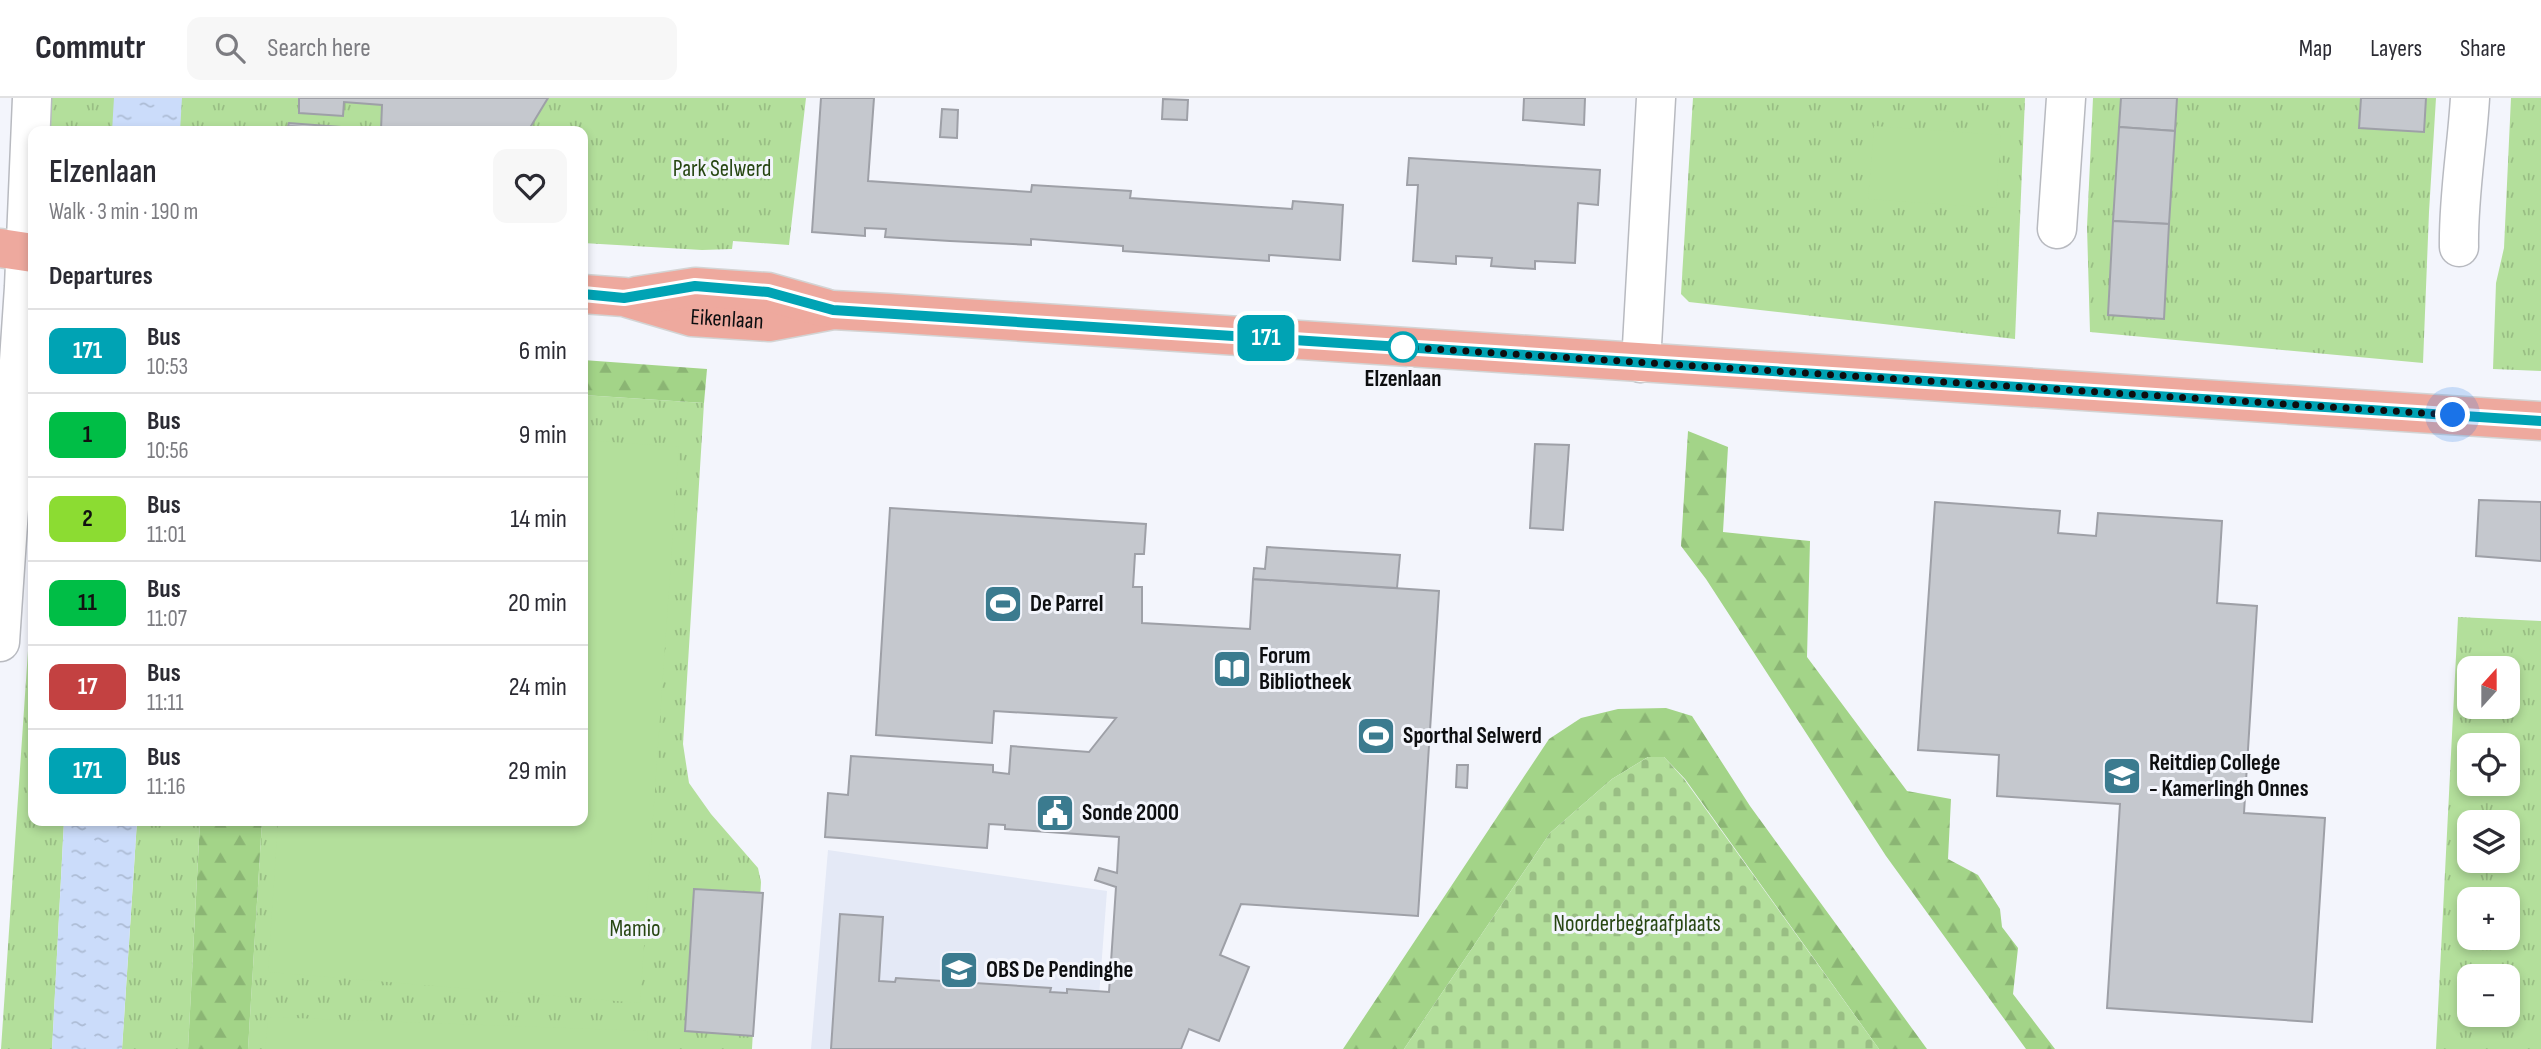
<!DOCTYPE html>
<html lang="en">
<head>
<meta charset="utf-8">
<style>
	:root { --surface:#fff; --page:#f7f7f7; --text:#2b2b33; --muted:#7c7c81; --line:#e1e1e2 }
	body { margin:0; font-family:"Sofia Sans Condensed",sans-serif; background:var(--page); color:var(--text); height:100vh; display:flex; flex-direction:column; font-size:26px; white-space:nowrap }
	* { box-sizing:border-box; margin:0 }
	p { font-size:23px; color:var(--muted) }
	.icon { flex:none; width:38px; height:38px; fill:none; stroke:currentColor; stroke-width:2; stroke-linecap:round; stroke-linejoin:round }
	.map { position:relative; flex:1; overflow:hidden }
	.details { position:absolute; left:28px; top:28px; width:560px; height:700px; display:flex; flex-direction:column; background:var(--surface); border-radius:14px; box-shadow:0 4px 10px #0003 }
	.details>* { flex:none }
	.badge { padding:0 14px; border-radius:10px; font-size:24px; line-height:46px }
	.needle { width:46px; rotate:21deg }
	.tools { position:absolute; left:2457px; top:558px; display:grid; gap:14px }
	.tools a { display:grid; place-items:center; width:63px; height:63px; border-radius:14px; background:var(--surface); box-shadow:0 4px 10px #0003; font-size:35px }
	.you { position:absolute; width:35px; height:35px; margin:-18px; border:5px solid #fff; border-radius:50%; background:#1a73e8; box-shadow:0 0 0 10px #1a73e833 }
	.map>.badge { position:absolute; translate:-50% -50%; box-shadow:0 0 0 4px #fff }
	h2 { padding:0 21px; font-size:26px; line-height:63px }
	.round { display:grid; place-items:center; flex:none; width:74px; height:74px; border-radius:14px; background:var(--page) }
	.summary { display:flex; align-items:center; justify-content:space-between; height:119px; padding:0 21px }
	h1 { font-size:33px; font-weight:600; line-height:52px }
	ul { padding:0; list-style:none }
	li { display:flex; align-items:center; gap:21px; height:84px; padding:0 21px; border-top:2px solid var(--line) }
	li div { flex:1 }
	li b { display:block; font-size:26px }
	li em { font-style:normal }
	li .badge { min-width:77px; font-weight:700; text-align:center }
	header { display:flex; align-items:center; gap:42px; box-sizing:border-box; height:98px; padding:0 35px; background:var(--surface); border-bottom:2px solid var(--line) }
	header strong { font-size:33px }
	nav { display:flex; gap:38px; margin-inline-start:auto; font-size:24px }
	.search { width:490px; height:63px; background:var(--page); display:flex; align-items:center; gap:18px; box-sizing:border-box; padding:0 24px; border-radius:14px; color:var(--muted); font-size:26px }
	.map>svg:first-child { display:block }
	.built { fill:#e4e9f6 }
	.grass { fill:url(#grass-tufts); fill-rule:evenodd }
	.forest { fill:url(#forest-firs) }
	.cemetery { fill:url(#cemetery-stones) }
	.pitch { fill:#b3df9b }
	.water { fill:url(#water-ripples) }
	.building { fill:#c5c8ce; stroke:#9ea0a7; stroke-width:2 }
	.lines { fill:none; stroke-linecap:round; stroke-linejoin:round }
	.minor-casing { stroke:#b8bac0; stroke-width:41 }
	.major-casing { stroke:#d3d4d4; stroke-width:41 }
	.minor { stroke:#fff; stroke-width:38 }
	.major { stroke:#eea99e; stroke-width:38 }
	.line-casing { stroke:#fff; stroke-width:16 }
	.line { stroke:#00a3b4; stroke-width:10 }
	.walk { stroke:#0d0e10; stroke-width:7; stroke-dasharray:0 12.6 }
	.stop-dot { fill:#fff; stroke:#00a3b4; stroke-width:3.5 }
	.labels { text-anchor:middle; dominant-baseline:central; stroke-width:6; stroke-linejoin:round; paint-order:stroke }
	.park-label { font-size:23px; fill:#274612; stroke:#f3f5fc }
	.street-label { font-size:23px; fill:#0d0e10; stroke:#f3f5fc }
	.stop-label { font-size:23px; font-weight:bold; fill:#0d0e10; stroke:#f3f5fc }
	.poi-label { font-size:23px; font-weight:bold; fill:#0d0e10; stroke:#f3f5fc; text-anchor:start }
</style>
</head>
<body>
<header>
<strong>Commutr</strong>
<div class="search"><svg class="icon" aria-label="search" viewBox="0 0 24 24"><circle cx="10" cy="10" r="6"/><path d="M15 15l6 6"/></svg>Search here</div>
<nav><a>Map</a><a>Layers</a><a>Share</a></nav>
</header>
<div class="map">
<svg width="2541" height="951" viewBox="0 0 2541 951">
	<defs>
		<pattern id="grass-tufts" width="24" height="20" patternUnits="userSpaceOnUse" patternTransform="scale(1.75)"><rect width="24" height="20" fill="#b3df9b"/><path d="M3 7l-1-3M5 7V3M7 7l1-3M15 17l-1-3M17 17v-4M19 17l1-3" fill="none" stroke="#99be84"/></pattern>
		<pattern id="forest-firs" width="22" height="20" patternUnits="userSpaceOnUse" patternTransform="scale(1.75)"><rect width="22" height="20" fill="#a3d488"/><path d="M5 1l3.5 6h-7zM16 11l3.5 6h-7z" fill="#8bb574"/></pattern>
		<pattern id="cemetery-stones" width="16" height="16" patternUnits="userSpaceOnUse" patternTransform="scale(1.75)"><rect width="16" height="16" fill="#b3df9b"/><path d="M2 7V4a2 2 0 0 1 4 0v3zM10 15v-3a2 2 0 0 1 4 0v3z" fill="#99be84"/></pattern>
		<pattern id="water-ripples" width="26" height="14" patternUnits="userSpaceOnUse" patternTransform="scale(1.75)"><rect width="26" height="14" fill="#cbdcfa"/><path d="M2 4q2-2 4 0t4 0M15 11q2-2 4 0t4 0" fill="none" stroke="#adbcd5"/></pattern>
	</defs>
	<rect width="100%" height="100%" fill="#f3f5fc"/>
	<!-- built -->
	<polygon class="built" points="828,752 1107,793 1095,951 811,951"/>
	<!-- grass -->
	<g class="grass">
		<polygon points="50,0 806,0 789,147 733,143 732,151 702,152 583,145 583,33 48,33"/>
		<polygon points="1693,0 2025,0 2015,241 1689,204 1681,196"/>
		<polygon points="2093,0 2436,0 2429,114 2423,265 2090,234 2087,129"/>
		<polygon points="2511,0 2541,0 2541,273 2493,271 2496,185 2504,150"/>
		<polygon points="583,297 704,305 683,646 689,685 711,716 758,770 761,784 752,951 248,951 262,723 583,723"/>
		<polygon points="33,479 33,723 64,723 53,934 52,951 1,951"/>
		<path d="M2458,519L2541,523V951H2436ZM2469,570H2508V609H2469ZM2469,648H2508V686H2469ZM2469,724H2508V763H2469ZM2469,802H2508V840H2469ZM2469,878H2508V917H2469Z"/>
		<polygon points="137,723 200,723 188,951 122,951"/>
	</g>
	<!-- forest -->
	<g class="forest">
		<polygon points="583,262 707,271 704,305 583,297"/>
		<polygon points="1688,333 1728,349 1723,434 1810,443 1807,559 1907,693 1951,701 1948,761 1978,777 2000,811 2002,829 2018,850 2013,896 2055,951 2026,951 1886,758 1706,481 1681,448"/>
		<polygon points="1666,610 1692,618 1750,708 1927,951 1879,951 1685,681 1664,659 1648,659 1612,681 1550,735 1404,951 1343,951 1549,641 1581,620 1618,611"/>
		<polygon points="200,723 262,723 248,951 188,951"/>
	</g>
	<!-- cemetery -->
	<polygon class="cemetery" points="1648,659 1664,659 1684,681 1879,951 1404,951 1550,735 1612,681"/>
	<!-- pitch -->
	<g class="pitch">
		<polygon points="1874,28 2001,37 1996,110 1868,101"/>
		<polygon points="583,342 679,349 640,905 268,874 278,723 583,723"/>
		<polygon points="268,919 648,933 647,951 265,951"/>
	</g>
	<!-- water -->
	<g class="water">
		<polygon points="114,0 182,0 180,33 112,33"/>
		<polygon points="64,723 137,723 122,951 52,951"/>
	</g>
	<!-- building -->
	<g class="building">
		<polygon points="299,0 548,0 528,33 369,33 288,28 289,25 381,32 382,7 344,4 343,18 299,15"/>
		<polygon points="821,0 874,0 868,83 1031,94 1032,87 1131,93 1130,100 1292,111 1293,103 1343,107 1340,162 1269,157 1269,163 1123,153 1123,148 1031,141 1031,147 950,143 885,139 886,131 865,130 865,138 812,134"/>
		<polygon points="1524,0 1585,0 1584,27 1523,22"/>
		<polygon points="2121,0 2177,0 2175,33 2119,29"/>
		<polygon points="2361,0 2426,0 2424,34 2359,30"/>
		<polygon points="1163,1 1188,2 1187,22 1162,21"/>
		<polygon points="942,11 958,12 957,40 940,39"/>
		<polygon points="2119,29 2175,33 2169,126 2113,123"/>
		<polygon points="1409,60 1600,72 1598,107 1578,105 1575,165 1535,163 1535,171 1491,168 1492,160 1456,158 1456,166 1413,163 1418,87 1407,87"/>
		<polygon points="2113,123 2169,126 2164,221 2108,217"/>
		<polygon points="1535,346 1569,347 1563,432 1530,430"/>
		<polygon points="2479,402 2541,404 2541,463 2476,458"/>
		<polygon points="1935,404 2060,413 2058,435 2096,438 2098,415 2222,423 2217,505 2257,508 2244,715 2325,720 2312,924 2107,910 2120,706 1997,698 1999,657 1918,652"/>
		<polygon points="890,410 1146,426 1144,456 1135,456 1133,489 1142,489 1142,525 1250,531 1253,481 1439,493 1418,818 1241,806 1220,857 1249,869 1219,943 1189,931 1181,951 831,951 840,816 883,819 879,883 895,884 896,880 1051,890 1050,894 1067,895 1067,891 1109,894 1116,789 1095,782 1099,770 1117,775 1119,739 1005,731 1005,727 989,726 987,750 825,739 828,695 848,697 851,658 993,667 993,674 1009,676 1011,648 1089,654 1116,620 994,613 992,645 876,637"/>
		<polygon points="1267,449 1400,457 1397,490 1253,481 1254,470 1265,471"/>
		<polygon points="1457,667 1468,667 1467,690 1456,689"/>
		<polygon points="694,791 763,795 753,938 685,933"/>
	</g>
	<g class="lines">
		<!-- minor casing -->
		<g class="minor-casing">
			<g id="minor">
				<polyline points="2057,131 2066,0"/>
				<path d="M2459,149C2458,100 2467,50 2470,0"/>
				<polyline points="1641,265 1656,0"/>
				<polyline points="0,544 24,189 32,0"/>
			</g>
		</g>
		<!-- major casing -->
		<g class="major-casing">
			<g id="major">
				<polyline points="0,150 33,155"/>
				<path id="s1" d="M583,196L624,199L692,219L769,224L833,212L888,215L2541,323"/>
				<polyline points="636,198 695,189 768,194 825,210"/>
			</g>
		</g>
		<!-- minor -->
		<use href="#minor" class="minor"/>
		<!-- major -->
		<use href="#major" class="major"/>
	</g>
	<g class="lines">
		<!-- line casing -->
		<g class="line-casing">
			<polyline id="line" points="583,196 624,200 695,188 768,194 833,212 2541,323"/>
		</g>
		<!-- line -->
		<use href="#line" class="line"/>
		<!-- walk -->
		<polyline class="walk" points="1403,249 2453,317"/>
	</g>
	<!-- icons -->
	<defs>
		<g id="stadium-square" transform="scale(2.0125)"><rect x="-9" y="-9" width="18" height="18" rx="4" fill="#3b7b8f" stroke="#f3f5fc"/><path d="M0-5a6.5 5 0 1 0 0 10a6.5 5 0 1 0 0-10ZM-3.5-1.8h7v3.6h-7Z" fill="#fff"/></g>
		<g id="library-square" transform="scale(2.0125)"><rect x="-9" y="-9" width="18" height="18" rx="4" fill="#3b7b8f" stroke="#f3f5fc"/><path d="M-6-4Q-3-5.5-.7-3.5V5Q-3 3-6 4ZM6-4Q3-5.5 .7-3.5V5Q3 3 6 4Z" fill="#fff"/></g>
		<g id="school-square" transform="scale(2.0125)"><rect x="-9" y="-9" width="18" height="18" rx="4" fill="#3b7b8f" stroke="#f3f5fc"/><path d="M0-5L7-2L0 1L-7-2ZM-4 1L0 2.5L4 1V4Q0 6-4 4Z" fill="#fff"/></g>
		<g id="civic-square" transform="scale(2.0125)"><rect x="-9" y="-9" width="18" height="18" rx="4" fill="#3b7b8f" stroke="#f3f5fc"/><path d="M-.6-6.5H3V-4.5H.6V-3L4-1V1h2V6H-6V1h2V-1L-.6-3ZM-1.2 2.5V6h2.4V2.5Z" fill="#fff"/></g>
	</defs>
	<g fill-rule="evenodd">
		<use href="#stadium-square" x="1003" y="506"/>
		<use href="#library-square" x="1232" y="571"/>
		<use href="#stadium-square" x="1376" y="638"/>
		<use href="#school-square" x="2122" y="678"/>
		<use href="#civic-square" x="1055" y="715"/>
		<use href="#school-square" x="959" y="872"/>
	</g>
	<!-- markers -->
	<circle class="stop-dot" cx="1403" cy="249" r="14"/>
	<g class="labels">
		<!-- park labels -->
		<g class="park-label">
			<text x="722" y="71">Park Selwerd</text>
			<text x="1637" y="826">Noorderbegraafplaats</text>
			<text x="635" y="831">Mamio</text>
		</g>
		<!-- street labels -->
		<g class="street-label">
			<text stroke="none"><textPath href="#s1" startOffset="147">Eikenlaan</textPath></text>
		</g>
		<!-- stop labels -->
		<g class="stop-label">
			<text x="1403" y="281">Elzenlaan</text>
		</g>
		<!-- poi labels -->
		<g class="poi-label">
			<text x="1030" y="506">De Parrel</text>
			<text x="1259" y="558">Forum<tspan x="1259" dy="26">Bibliotheek</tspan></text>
			<text x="1403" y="638">Sporthal Selwerd</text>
			<text x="2149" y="665">Reitdiep College<tspan x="2149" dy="26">- Kamerlingh Onnes</tspan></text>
			<text x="1082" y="715">Sonde 2000</text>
			<text x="986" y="872">OBS De Pendinghe</text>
		</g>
	</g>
</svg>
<div class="tools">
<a><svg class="needle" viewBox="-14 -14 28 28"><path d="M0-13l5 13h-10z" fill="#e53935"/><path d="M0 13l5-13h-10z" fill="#7c7c81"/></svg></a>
<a><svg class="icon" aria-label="locate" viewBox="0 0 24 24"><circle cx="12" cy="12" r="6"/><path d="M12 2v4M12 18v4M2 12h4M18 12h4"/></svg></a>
<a><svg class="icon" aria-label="layers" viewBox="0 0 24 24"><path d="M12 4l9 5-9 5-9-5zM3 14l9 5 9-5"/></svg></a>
<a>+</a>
<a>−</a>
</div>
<div class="you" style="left:2453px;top:317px"></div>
<b class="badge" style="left:1266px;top:240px;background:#00a3b4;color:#fff">171</b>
<section class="details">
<div class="summary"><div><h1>Elzenlaan</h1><p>Walk · 3 min · 190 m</p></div><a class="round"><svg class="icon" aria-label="heart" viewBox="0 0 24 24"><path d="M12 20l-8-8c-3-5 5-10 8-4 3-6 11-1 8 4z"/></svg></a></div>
<h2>Departures</h2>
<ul>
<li><span class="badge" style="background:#00a3b4;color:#fff">171</span><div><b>Bus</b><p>10:53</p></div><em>6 min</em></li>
<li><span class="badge" style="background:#00be46;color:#111">1</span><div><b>Bus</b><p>10:56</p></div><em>9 min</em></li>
<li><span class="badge" style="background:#8cdc32;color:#111">2</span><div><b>Bus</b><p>11:01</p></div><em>14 min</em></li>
<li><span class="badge" style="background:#00be46;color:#111">11</span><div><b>Bus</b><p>11:07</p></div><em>20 min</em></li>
<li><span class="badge" style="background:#c34141;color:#fff">17</span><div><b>Bus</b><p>11:11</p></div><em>24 min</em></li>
<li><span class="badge" style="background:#00a3b4;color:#fff">171</span><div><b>Bus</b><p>11:16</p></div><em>29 min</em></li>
</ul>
</section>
</div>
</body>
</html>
